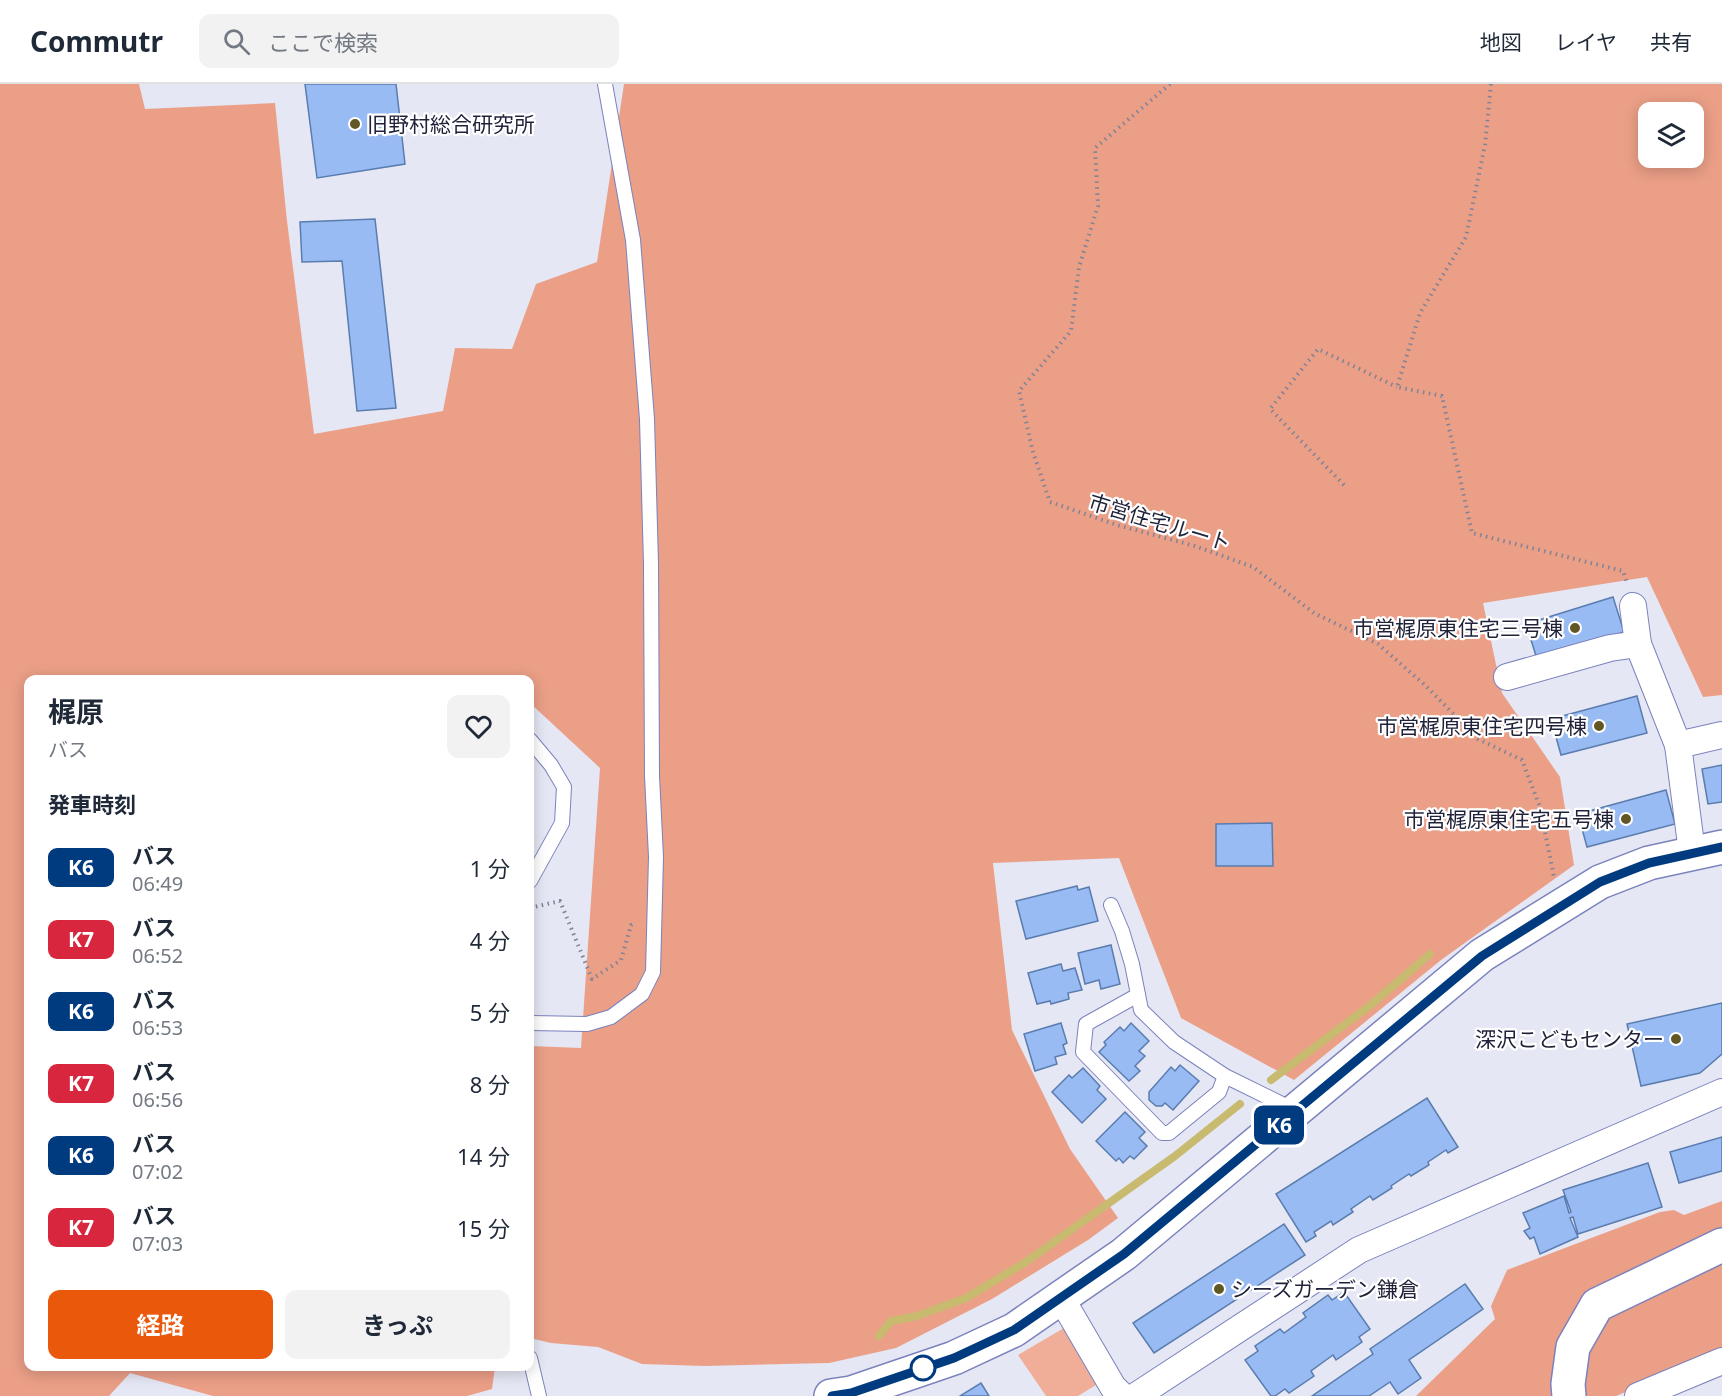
<!DOCTYPE html>
<html lang="ja">
<head>
<meta charset="utf-8">
<style>
	:root { --surface:#fff; --page:#f2f2f3; --text:#1f2937; --muted:#747a83; --line:#e0e1e3; --accent:#ea580c }
	body { margin:0; font-family:"Noto Sans","Noto Sans JP",sans-serif; background:var(--page); color:var(--text); height:100vh; display:flex; flex-direction:column; font-size:22px; white-space:nowrap }
	* { box-sizing:border-box; margin:0 }
	p { font-size:20px; color:var(--muted) }
	.icon { flex:none; width:33px; height:33px; fill:none; stroke:currentColor; stroke-width:2; stroke-linecap:round; stroke-linejoin:round }
	.map { position:relative; flex:1; overflow:hidden }
	.sheet { position:absolute; left:24px; top:591px; width:510px; height:696px; display:flex; flex-direction:column; background:var(--surface); border-radius:12px; box-shadow:0 3px 15px #0003 }
	.sheet>* { flex:none }
	.badge { padding:0 12px; border-radius:9px; font-size:21px; line-height:39px }
	.controls { position:absolute; left:1638px; top:18px; display:grid; gap:12px }
	.controls a { display:grid; place-items:center; width:66px; height:66px; border-radius:12px; background:var(--surface); box-shadow:0 3px 15px #0003; font-size:30px }
	.map>.badge { position:absolute; translate:-50% -50%; box-shadow:0 0 0 3px #fff }
	h2 { padding:0 24px; font-size:22px; line-height:54px }
	.round { display:grid; place-items:center; flex:none; width:63px; height:63px; border-radius:12px; background:var(--page) }
	.summary { display:flex; align-items:center; justify-content:space-between; height:102px; padding:0 24px }
	h1 { font-size:28px; font-weight:700; line-height:45px }
	.primary-button { display:flex; gap:12px; margin-top:auto; padding:12px 24px }
	.primary-button a { flex:1; height:69px; border-radius:12px; background:var(--accent); color:#fff; font-size:24px; font-weight:700; line-height:69px; text-align:center }
	.primary-button a+a { background:var(--page); color:var(--text) }
	ul { padding:0; list-style:none }
	li { display:flex; align-items:center; gap:18px; height:72px; padding:0 24px }
	li div { flex:1 }
	li b { display:block; font-size:22px }
	li em { font-style:normal }
	li .badge { min-width:66px; font-weight:700; text-align:center }
	header { display:flex; align-items:center; gap:36px; box-sizing:border-box; height:84px; padding:0 30px; background:var(--surface); border-bottom:2px solid var(--line) }
	header strong { font-size:28px }
	nav { display:flex; gap:33px; margin-inline-start:auto; font-size:21px }
	.search { width:420px; height:54px; background:var(--page); display:flex; align-items:center; gap:15px; box-sizing:border-box; padding:0 21px; border-radius:12px; color:var(--muted); font-size:22px }
	.map>svg:first-child { display:block }
	.green { fill:#f0ae99 }
	.forest { fill:#eb9f87; fill-rule:evenodd }
	.lines { fill:none; stroke-linecap:round; stroke-linejoin:round }
	.stream { stroke:#c8ba6f; stroke-width:8 }
	.building { fill:#97bbf2; stroke:#5a7caf; stroke-width:1.5 }
	.service-casing { stroke:#7b82bc; stroke-width:16 }
	.minor-casing { stroke:#7b82bc; stroke-width:28 }
	.tertiary-casing { stroke:#7b82bc; stroke-width:36 }
	.path { stroke:#808395; stroke-width:4; stroke-dasharray:1.5 4.5; stroke-linecap:butt }
	.service { stroke:#fff; stroke-width:14 }
	.minor { stroke:#fff; stroke-width:26 }
	.tertiary { stroke:#fff; stroke-width:33 }
	.line-casing { stroke:#fff; stroke-width:14 }
	.line { stroke:#003b80; stroke-width:9 }
	.poi-dot { fill:#615724; stroke:#fff; stroke-width:2 }
	.stop-dot { fill:#fff; stroke:#003b80; stroke-width:3 }
	.labels { text-anchor:middle; dominant-baseline:central; stroke-width:4.5; stroke-linejoin:round; paint-order:stroke }
	.poi-label { font-size:21px; fill:#1f2239; stroke:#fff; text-anchor:end }
	.street-label { font-size:21px; fill:#1f2239; stroke:#fff }
</style>
</head>
<body>
<header>
<strong>Commutr</strong>
<div class="search"><svg class="icon" aria-label="search" viewBox="0 0 24 24"><circle cx="10" cy="10" r="6"/><path d="M15 15l6 6"/></svg>ここで検索</div>
<nav><a>地図</a><a>レイヤ</a><a>共有</a></nav>
</header>
<div class="map">
<svg width="1722" height="1312" viewBox="0 0 1722 1312">
	<rect width="100%" height="100%" fill="#e5e7f4"/>
	<!-- green -->
	<polygon class="green" points="1069,1241 1098,1290 1096,1301 1078,1312 1046,1312 1018,1271"/>
	<!-- forest -->
	<g class="forest">
		<path d="M0,0H139L145,25L275,19L287,137L314,350L443,327L455,264L512,265L536,200L597,178L624,0H1722V611L1703,613L1647,493L1483,519L1502,609L1560,693L1574,781L1441,876L1294,996L1181,934L1119,774L993,779L1012,946L1070,1065L1118,1134L1088,1156L992,1215L896,1264L829,1279L705,1282L642,1280L598,1263L551,1259L530,1254V962L581,964L600,684L530,619V596H28V1282L495,1283L492,1305L467,1312H213L130,1289L109,1312H0ZM1648,28H1694V74H1648Z"/>
		<polygon points="1722,1117 1722,1145 1597,1207 1557,1312 1416,1312 1495,1235 1491,1222 1507,1186 1660,1128 1674,1126 1684,1131"/>
		<polygon points="1722,1172 1722,1267 1616,1312 1582,1312 1585,1268 1605,1229"/>
	</g>
	<g class="lines">
		<!-- stream -->
		<g class="stream">
			<polyline points="1271,996 1372,920 1430,870"/>
			<polyline points="879,1252 891,1237 917,1232 966,1214 1026,1178 1175,1072 1240,1020"/>
		</g>
	</g>
	<!-- building -->
	<g class="building">
		<polygon points="305,0 396,0 405,80 317,94"/>
		<polygon points="375,135 396,324 357,327 342,177 302,178 300,138"/>
		<polygon points="1613,513 1624,548 1537,575 1526,540"/>
		<polygon points="1637,612 1647,649 1561,671 1551,635"/>
		<polygon points="1722,681 1722,718 1708,720 1702,685"/>
		<polygon points="1666,706 1675,740 1587,763 1578,730"/>
		<polygon points="1272,739 1273,782 1216,782 1216,740"/>
		<polygon points="1077,802 1078,806 1089,803 1098,837 1026,855 1016,817"/>
		<polygon points="1111,861 1120,900 1101,905 1099,896 1085,900 1078,869"/>
		<polygon points="1061,880 1063,887 1075,884 1082,906 1068,909 1069,915 1051,920 1050,917 1037,920 1028,889"/>
		<polygon points="1722,919 1722,970 1700,989 1641,1002 1627,940"/>
		<polygon points="1061,939 1067,959 1063,961 1066,970 1055,973 1057,980 1035,987 1024,950"/>
		<polygon points="1131,939 1149,957 1139,967 1145,972 1135,982 1140,987 1129,997 1099,968 1106,961 1104,958 1120,943 1124,947"/>
		<polygon points="1180,981 1199,997 1173,1026 1165,1019 1162,1022 1156,1022 1149,1016 1149,1008 1171,983 1175,987"/>
		<polygon points="1083,984 1100,1002 1097,1006 1106,1015 1082,1039 1052,1008 1069,991 1072,994"/>
		<polygon points="1427,1014 1458,1063 1448,1069 1446,1066 1428,1078 1429,1081 1411,1092 1409,1090 1391,1102 1392,1104 1373,1116 1370,1112 1351,1125 1353,1128 1333,1141 1331,1137 1314,1148 1316,1152 1306,1158 1276,1110"/>
		<polygon points="1125,1028 1145,1048 1139,1054 1147,1062 1134,1075 1130,1072 1123,1079 1119,1074 1116,1077 1096,1057"/>
		<polygon points="1722,1053 1722,1087 1679,1099 1670,1068"/>
		<polygon points="1648,1079 1662,1123 1578,1150 1573,1133 1570,1134 1578,1153 1540,1170 1534,1153 1530,1155 1524,1147 1530,1144 1523,1129 1564,1112 1569,1129 1571,1128 1563,1106"/>
		<polygon points="1284,1140 1305,1171 1154,1269 1133,1239"/>
		<polygon points="1465,1200 1483,1225 1409,1276 1421,1294 1398,1310 1390,1298 1369,1312 1312,1312 1373,1270 1370,1265"/>
		<polygon points="1344,1208 1370,1245 1359,1253 1362,1258 1336,1276 1333,1271 1311,1287 1314,1292 1289,1309 1285,1305 1275,1312 1271,1312 1245,1276 1258,1267 1255,1262 1280,1245 1284,1249 1306,1233 1303,1229 1328,1211 1332,1216"/>
		<polygon points="981,1299 989,1312 960,1312"/>
	</g>
	<g class="lines">
		<!-- service casing -->
		<g class="service-casing">
			<g id="service">
				<polyline points="530,656 551,681 564,703 562,739 530,797"/>
				<polyline points="1111,821 1122,847 1132,880 1141,926 1174,958 1225,992 1294,1026"/>
				<polyline points="1138,911 1086,940 1083,968 1162,1049 1169,1049 1219,1008 1225,992"/>
				<polyline points="530,939 587,940 611,933 642,910 653,888 656,773 652,692 651,480 647,335 633,156 605,0"/>
				<polyline points="530,1274 539,1312"/>
			</g>
		</g>
		<!-- minor casing -->
		<g class="minor-casing">
			<g id="minor">
				<polyline points="1633,522 1638,560 1678,661 1692,768"/>
				<polyline points="1507,593 1610,564 1638,560"/>
				<polyline points="1678,661 1722,651"/>
				<polyline points="1061,1214 1113,1303 1122,1312"/>
				<polyline points="1136,1312 1359,1166 1722,1008"/>
				<polyline points="1638,1312 1722,1277"/>
			</g>
		</g>
		<!-- tertiary casing -->
		<g class="tertiary-casing">
			<g id="tertiary">
				<polyline points="831,1312 851,1309 954,1274 1014,1246 1124,1170 1482,871 1600,798 1649,779 1722,763"/>
				<polyline points="1569,1312 1568,1300 1573,1263 1597,1221 1722,1161"/>
			</g>
		</g>
		<!-- path -->
		<g class="path">
			<polyline points="1170,0 1095,64 1098,122 1079,183 1071,247 1019,307 1033,368 1050,418 1117,441 1195,462 1253,483 1314,529 1378,560 1426,602 1478,655 1522,676 1540,723 1554,793"/>
			<polyline points="1491,0 1485,61 1466,153 1420,229 1397,303 1442,312 1472,449 1623,487 1627,498"/>
			<polyline points="1344,401 1270,325 1318,265 1397,303"/>
			<polyline points="530,824 560,817 592,895 621,876 631,841 636,839"/>
		</g>
		<!-- service -->
		<use href="#service" class="service"/>
		<!-- minor -->
		<use href="#minor" class="minor"/>
		<!-- tertiary -->
		<use href="#tertiary" class="tertiary"/>
	</g>
	<g class="lines">
		<!-- line casing -->
		<g class="line-casing">
			<polyline id="line" points="832,1312 851,1309 954,1274 1014,1246 1124,1170 1482,872 1600,798 1649,779 1722,763"/>
		</g>
		<!-- line -->
		<use href="#line" class="line"/>
	</g>
	<!-- markers -->
	<g class="poi-dot">
		<circle cx="355" cy="40" r="6"/>
		<circle cx="1575" cy="544" r="6"/>
		<circle cx="1599" cy="642" r="6"/>
		<circle cx="1626" cy="735" r="6"/>
		<circle cx="1676" cy="955" r="6"/>
		<circle cx="1219" cy="1205" r="6"/>
	</g>
	<circle class="stop-dot" cx="923" cy="1284" r="12"/>
	<g class="labels">
		<!-- poi labels -->
		<g class="poi-label">
			<text x="367" y="40" text-anchor="start">旧野村総合研究所</text>
			<text x="1563" y="544">市営梶原東住宅三号棟</text>
			<text x="1587" y="642">市営梶原東住宅四号棟</text>
			<text x="1614" y="735">市営梶原東住宅五号棟</text>
			<text x="1664" y="955">深沢こどもセンター</text>
			<text x="1231" y="1205" text-anchor="start">シーズガーデン鎌倉</text>
		</g>
		<!-- street labels -->
		<g class="street-label">
			<text transform="translate(1160 438) rotate(17)">市営住宅ルート</text>
		</g>
	</g>
</svg>
<div class="controls">
<a><svg class="icon" aria-label="layers" viewBox="0 0 24 24"><path d="M12 4l9 5-9 5-9-5zM3 14l9 5 9-5"/></svg></a>
</div>
<b class="badge" style="left:1279px;top:1041px;background:#003b80;color:#fff">K6</b>
<section class="sheet">
<div class="summary"><div><h1>梶原</h1><p>バス</p></div><a class="round"><svg class="icon" aria-label="heart" viewBox="0 0 24 24"><path d="M12 20l-8-8c-3-5 5-10 8-4 3-6 11-1 8 4z"/></svg></a></div>
<h2>発車時刻</h2>
<ul>
<li><span class="badge" style="background:#003b80;color:#fff">K6</span><div><b>バス</b><p>06:49</p></div><em>1 分</em></li>
<li><span class="badge" style="background:#d7263d;color:#fff">K7</span><div><b>バス</b><p>06:52</p></div><em>4 分</em></li>
<li><span class="badge" style="background:#003b80;color:#fff">K6</span><div><b>バス</b><p>06:53</p></div><em>5 分</em></li>
<li><span class="badge" style="background:#d7263d;color:#fff">K7</span><div><b>バス</b><p>06:56</p></div><em>8 分</em></li>
<li><span class="badge" style="background:#003b80;color:#fff">K6</span><div><b>バス</b><p>07:02</p></div><em>14 分</em></li>
<li><span class="badge" style="background:#d7263d;color:#fff">K7</span><div><b>バス</b><p>07:03</p></div><em>15 分</em></li>
</ul>
<div class="primary-button"><a>経路</a><a>きっぷ</a></div>
</section>
</div>
</body>
</html>
